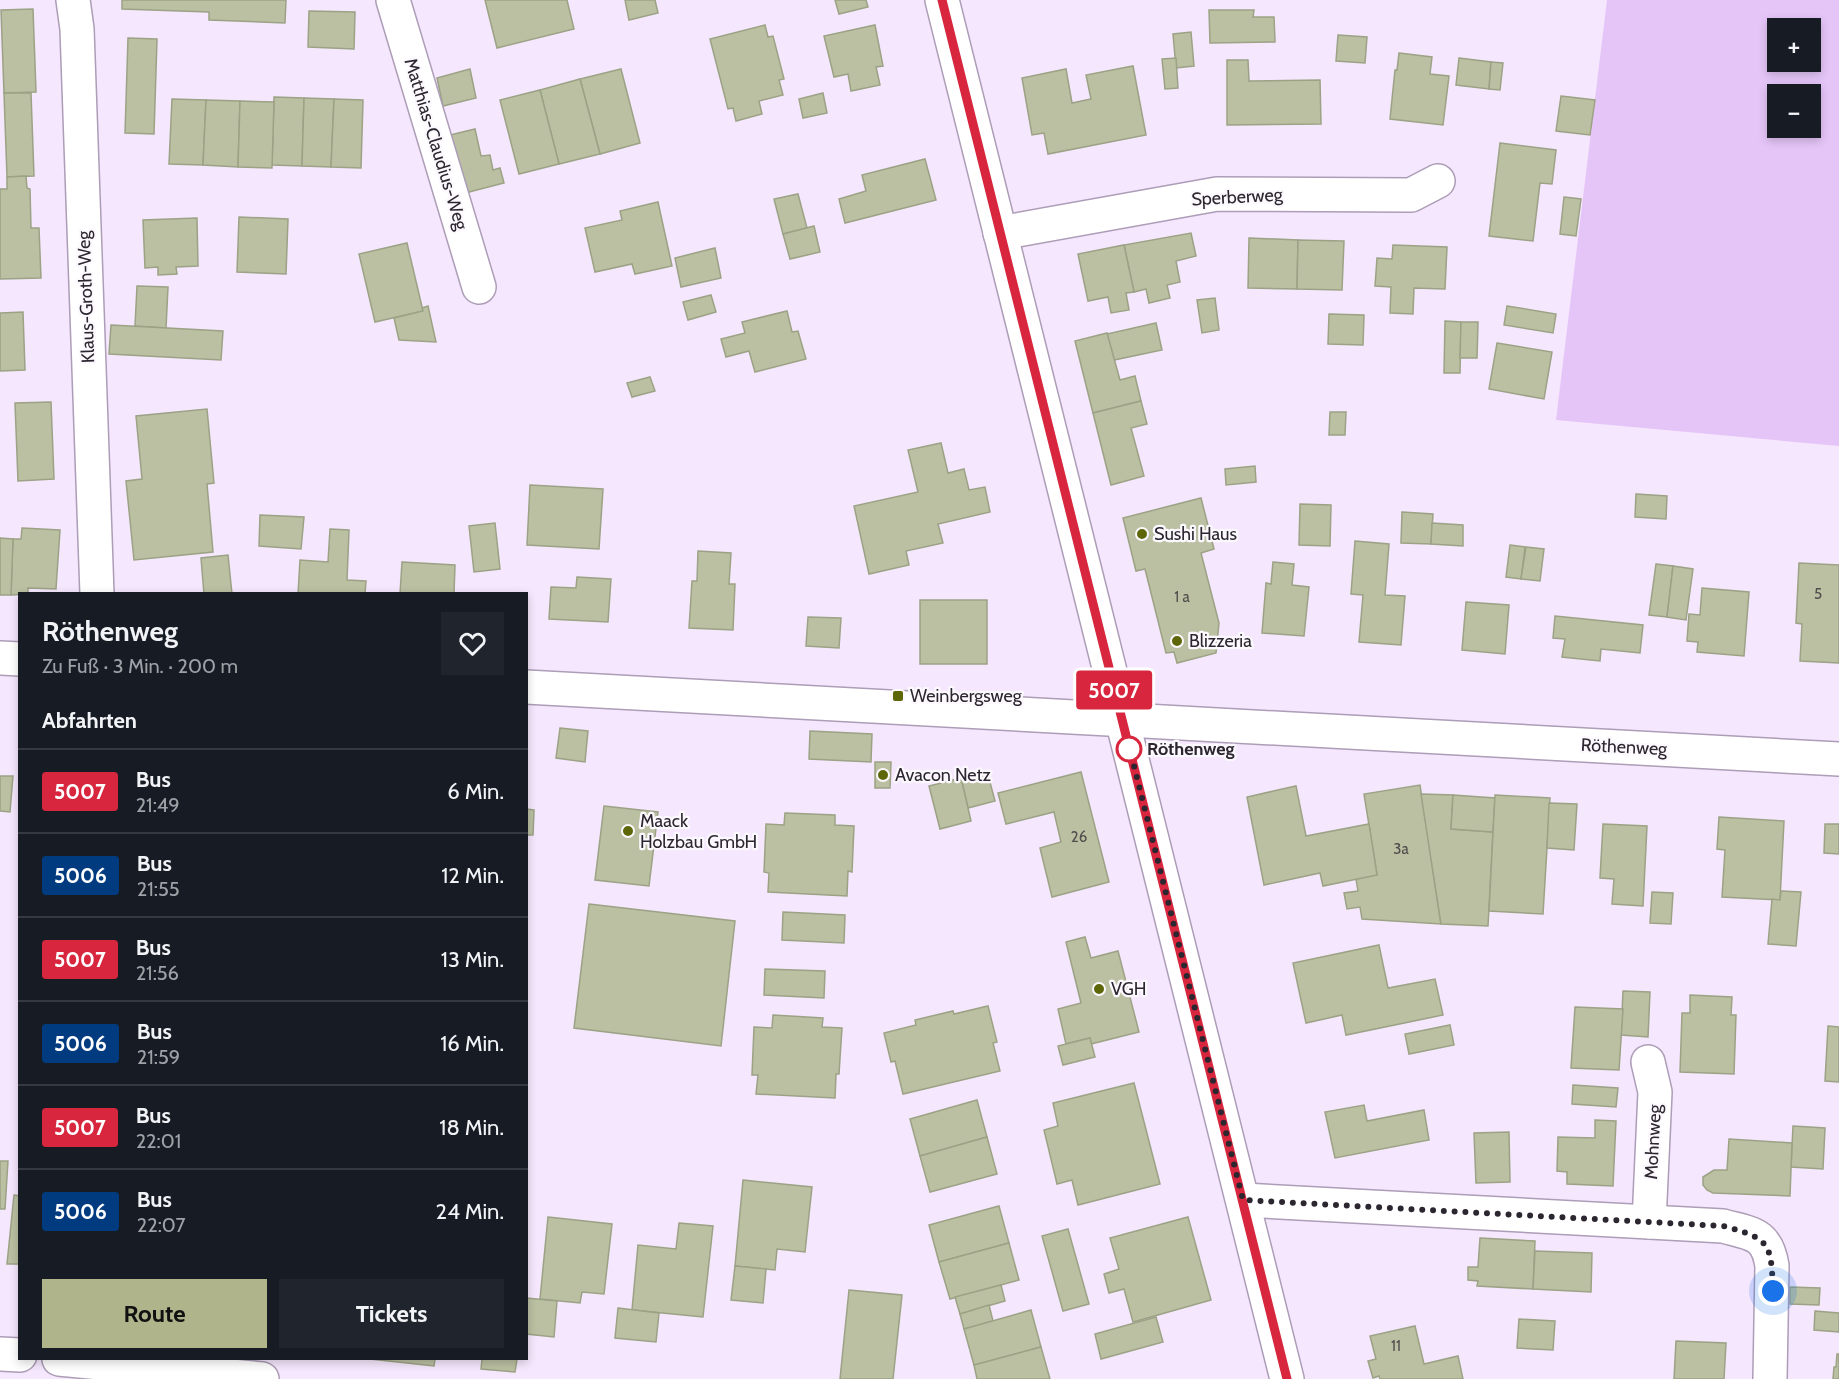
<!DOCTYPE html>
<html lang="de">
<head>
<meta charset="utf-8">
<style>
	:root { --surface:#171b24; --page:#20242c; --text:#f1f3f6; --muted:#9ea1a6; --line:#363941; --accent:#afb48b }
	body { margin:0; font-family:Cabin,sans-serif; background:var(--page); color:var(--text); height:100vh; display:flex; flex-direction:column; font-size:22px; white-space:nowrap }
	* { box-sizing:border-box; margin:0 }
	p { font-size:20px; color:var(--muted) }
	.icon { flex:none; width:33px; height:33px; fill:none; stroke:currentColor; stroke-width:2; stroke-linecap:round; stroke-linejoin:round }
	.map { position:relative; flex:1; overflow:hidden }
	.side { position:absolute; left:18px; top:592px; width:510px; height:768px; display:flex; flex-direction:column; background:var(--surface); border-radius:0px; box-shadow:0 3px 9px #0003 }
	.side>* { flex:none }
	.badge { padding:0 12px; border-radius:4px; font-size:21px; line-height:39px }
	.controls { position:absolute; left:1767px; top:18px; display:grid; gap:12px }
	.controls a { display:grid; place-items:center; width:54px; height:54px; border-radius:0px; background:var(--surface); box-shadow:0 3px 9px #0003; font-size:30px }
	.you { position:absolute; width:30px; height:30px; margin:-15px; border:4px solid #fff; border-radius:50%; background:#1a73e8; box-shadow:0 0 0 9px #1a73e833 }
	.map>.badge { position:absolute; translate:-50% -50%; box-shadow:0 0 0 3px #fff }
	h2 { padding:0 24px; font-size:22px; line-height:54px }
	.round { display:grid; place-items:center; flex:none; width:63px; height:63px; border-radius:0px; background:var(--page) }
	.head { display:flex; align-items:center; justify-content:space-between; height:102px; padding:0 24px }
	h1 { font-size:28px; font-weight:800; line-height:45px }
	.cta { display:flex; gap:12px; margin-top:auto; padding:12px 24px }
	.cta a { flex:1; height:69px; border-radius:0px; background:var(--accent); color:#111; font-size:24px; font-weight:800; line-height:69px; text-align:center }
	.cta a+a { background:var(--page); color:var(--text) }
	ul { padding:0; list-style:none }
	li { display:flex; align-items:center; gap:18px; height:84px; padding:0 24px; border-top:2px solid var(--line) }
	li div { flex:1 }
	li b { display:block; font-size:22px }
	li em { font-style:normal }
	li .badge { min-width:66px; font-weight:700; text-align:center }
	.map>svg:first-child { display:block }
	.green { fill:#e5c5f8; fill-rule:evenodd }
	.building { fill:#bbc0a2; stroke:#9ca285; stroke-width:1.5 }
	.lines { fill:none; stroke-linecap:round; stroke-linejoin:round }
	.minor-casing { stroke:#ad9db7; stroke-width:36 }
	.minor { stroke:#fff; stroke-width:33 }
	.line-casing { stroke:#fff; stroke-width:14 }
	.line { stroke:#d7263d; stroke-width:9 }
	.walk { stroke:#2c2630; stroke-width:6; stroke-dasharray:0 10.8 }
	.poi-dot { fill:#5e6708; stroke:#fcf9fe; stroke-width:2 }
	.stop-dot { fill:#fff; stroke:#d7263d; stroke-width:3 }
	.labels { text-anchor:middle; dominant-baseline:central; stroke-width:4.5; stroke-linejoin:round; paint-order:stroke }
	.number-label { font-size:15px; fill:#504c4c }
	.street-label { font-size:18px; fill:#2c2630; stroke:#fcf9fe }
	.poi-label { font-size:18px; fill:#2c2630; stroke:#fcf9fe; text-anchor:start }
	.stop-label { font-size:18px; font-weight:bold; fill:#2c2630; stroke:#fcf9fe; text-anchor:start }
</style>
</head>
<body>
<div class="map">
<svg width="1839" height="1379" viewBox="0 0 1839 1379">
	<rect width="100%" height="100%" fill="#f5e7fd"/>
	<!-- green -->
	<path class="green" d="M1607,0H1839V446L1556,420ZM1778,28H1810V62H1778ZM1778,94H1810V128H1778Z"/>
	<!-- building -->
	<g class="building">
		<polygon points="122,0 286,0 285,23 209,20 209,12 122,9"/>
		<polygon points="485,0 567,0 574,29 497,48"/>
		<polygon points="625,0 655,0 658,13 629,20"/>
		<polygon points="835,0 866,0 868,7 839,14"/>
		<polygon points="33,9 36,92 4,93 1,10"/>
		<polygon points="1209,10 1254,10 1253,17 1274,17 1275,42 1210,43"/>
		<polygon points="309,11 355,12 354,49 308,47"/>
		<polygon points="765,25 768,37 773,36 784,79 779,80 783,95 759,101 762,114 736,121 733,108 728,109 710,39"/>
		<polygon points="875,25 883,66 876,67 880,85 851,91 848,74 834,77 824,36"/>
		<polygon points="1191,32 1194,66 1176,68 1173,34"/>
		<polygon points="1338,35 1367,37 1365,63 1336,61"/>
		<polygon points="128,38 157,39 154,134 125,133"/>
		<polygon points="1399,53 1432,57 1430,74 1449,76 1443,125 1390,119 1395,70 1397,70"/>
		<polygon points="1176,58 1178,88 1165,89 1162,59"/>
		<polygon points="1459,58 1491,62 1489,89 1456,85"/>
		<polygon points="1227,60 1248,60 1249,81 1320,80 1321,124 1227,125"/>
		<polygon points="1491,62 1503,63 1500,90 1489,89"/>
		<polygon points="1133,66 1146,135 1048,154 1044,133 1032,135 1022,78 1066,69 1072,103 1091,99 1086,75"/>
		<polygon points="470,69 476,98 443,106 437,78"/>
		<polygon points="621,69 640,143 600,154 580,79"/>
		<polygon points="580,79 600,154 559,164 540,90"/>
		<polygon points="540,90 559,164 519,174 500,100"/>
		<polygon points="4,93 31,93 34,176 7,177"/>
		<polygon points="823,93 827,113 803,118 799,99"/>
		<polygon points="1561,96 1595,100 1590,135 1556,131"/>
		<polygon points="274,97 304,98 302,166 272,165"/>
		<polygon points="304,98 334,99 331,167 302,166"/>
		<polygon points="172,99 206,100 203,165 169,164"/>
		<polygon points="334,99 363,100 361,168 331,167"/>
		<polygon points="206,100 240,101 238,167 203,165"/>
		<polygon points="240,101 274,102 272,168 238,167"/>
		<polygon points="475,129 481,156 490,155 493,170 500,168 504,183 465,193 450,135"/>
		<polygon points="1500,143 1556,150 1552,184 1540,183 1533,241 1489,236"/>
		<polygon points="925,159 936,200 845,223 839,199 866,191 862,175"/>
		<polygon points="26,176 27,188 30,189 31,228 39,228 41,278 0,279 0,189 7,189 7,177"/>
		<polygon points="798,194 807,228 783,234 774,199"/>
		<polygon points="1564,197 1581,199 1576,236 1560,234"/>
		<polygon points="658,202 672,266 635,274 632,264 595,272 585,228 622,220 620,211"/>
		<polygon points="239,217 288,219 286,274 237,272"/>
		<polygon points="197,218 198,266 176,267 177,274 158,275 158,267 145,268 143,220"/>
		<polygon points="814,226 820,252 790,259 783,234"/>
		<polygon points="1191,233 1196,256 1176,261 1180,282 1167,285 1170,298 1149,303 1146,289 1134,292 1124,245"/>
		<polygon points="1249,238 1298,240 1297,289 1248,288"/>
		<polygon points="1298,240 1344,241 1342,290 1297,289"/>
		<polygon points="407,243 423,311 375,322 359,254"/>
		<polygon points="1124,245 1134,292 1126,293 1129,310 1111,313 1108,297 1088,301 1078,254"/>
		<polygon points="1393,245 1447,247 1445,289 1414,288 1413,314 1390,313 1391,287 1375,286 1377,258 1392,259"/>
		<polygon points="715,248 721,278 681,287 675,258"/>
		<polygon points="137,286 168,287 166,328 135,326"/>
		<polygon points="711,295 716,312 688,320 683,302"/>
		<polygon points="1215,298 1219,330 1202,333 1197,300"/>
		<polygon points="428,306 436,342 399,340 394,318 423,311 422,308"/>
		<polygon points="1507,306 1556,314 1553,333 1504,325"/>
		<polygon points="787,311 792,332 798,331 806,359 755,372 749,351 726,357 721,339 745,333 742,322"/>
		<polygon points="23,312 25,370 0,371 0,313"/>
		<polygon points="1329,314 1364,315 1363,345 1328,344"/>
		<polygon points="1445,321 1461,322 1460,373 1444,373"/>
		<polygon points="1461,322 1478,322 1477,358 1460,358"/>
		<polygon points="1156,323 1162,350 1114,360 1107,334"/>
		<polygon points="111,325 223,331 221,360 109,354"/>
		<polygon points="1107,333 1120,380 1135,376 1141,401 1093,413 1075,341"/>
		<polygon points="1497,343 1552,352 1544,399 1489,389"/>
		<polygon points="650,377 655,391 632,397 627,383"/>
		<polygon points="1141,401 1147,424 1131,428 1144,476 1111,485 1093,413"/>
		<polygon points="51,402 54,479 18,481 15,403"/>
		<polygon points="207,409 214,483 207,484 213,552 134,560 126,481 142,479 136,416"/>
		<polygon points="1330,412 1346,412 1345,435 1329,435"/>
		<polygon points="941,443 948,473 964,469 969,490 985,487 990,512 938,524 943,543 906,551 909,565 869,574 854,506 918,492 908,450"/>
		<polygon points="1255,466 1256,482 1226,485 1225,469"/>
		<polygon points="530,485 603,489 599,549 527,545"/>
		<polygon points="1636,494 1667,496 1666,519 1635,517"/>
		<polygon points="1201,498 1214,549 1201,553 1219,623 1216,653 1177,663 1174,652 1166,653 1145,569 1136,571 1123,518"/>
		<polygon points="1300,504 1331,505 1330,546 1299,545"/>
		<polygon points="1402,512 1433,514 1431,544 1401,543"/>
		<polygon points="260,515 304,517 301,549 259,546"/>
		<polygon points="495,523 500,569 474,572 469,526"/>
		<polygon points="1432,523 1463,525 1463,546 1431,544"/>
		<polygon points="22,528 60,530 56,589 28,588 28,594 11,595 13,539 21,539"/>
		<polygon points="330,529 349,530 347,580 366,581 365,594 298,594 300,560 328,562"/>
		<polygon points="0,538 13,539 11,595 0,595"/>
		<polygon points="1355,541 1389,544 1385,595 1405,596 1401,645 1359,642 1363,595 1351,594"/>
		<polygon points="1510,545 1525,547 1521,579 1506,577"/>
		<polygon points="1526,547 1544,549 1540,581 1521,579"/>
		<polygon points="698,551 731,553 729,584 735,584 733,630 689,628 692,581 697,581"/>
		<polygon points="228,555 232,594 204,594 201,558"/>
		<polygon points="402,562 455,565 454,594 400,594"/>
		<polygon points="1273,562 1294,564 1292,585 1309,587 1304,636 1262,633 1266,583 1271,584"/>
		<polygon points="1799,563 1839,565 1839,663 1800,661 1802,624 1796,623"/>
		<polygon points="1656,564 1673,566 1667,617 1649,615"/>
		<polygon points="1673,566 1693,569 1686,620 1667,617"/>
		<polygon points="577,577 611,579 608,622 549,619 551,587 576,588"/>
		<polygon points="1702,588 1749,592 1744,656 1697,652 1698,642 1687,641 1689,614 1700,615"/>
		<rect x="920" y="600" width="67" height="64"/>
		<polygon points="1466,602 1509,605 1505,654 1462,650"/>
		<polygon points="1555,616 1643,625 1640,653 1601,649 1600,661 1562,657 1565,639 1553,638"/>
		<polygon points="808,617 841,618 839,648 806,646"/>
		<polygon points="560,728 588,731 585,762 556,758"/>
		<polygon points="810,731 872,734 871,762 809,759"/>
		<polygon points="875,762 891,762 890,788 875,788"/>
		<polygon points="987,771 995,801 968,808 961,778"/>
		<polygon points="1081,772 1109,882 1052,897 1040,848 1061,842 1054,812 1006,824 998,793"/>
		<polygon points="0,776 13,776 10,812 0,811"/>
		<polygon points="961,778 971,821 940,829 929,786"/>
		<polygon points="1420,785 1441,924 1362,919 1360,907 1347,909 1344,893 1358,891 1356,879 1377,875 1364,794"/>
		<polygon points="1296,786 1306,836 1369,824 1377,875 1323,886 1320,873 1264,885 1247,797"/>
		<polygon points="1421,794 1453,795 1451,829 1493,832 1488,926 1441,924"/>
		<polygon points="1453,795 1495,798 1493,832 1451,829"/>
		<polygon points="1495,795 1550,798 1543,914 1489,911"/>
		<polygon points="1549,803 1577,804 1574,850 1547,848"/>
		<polygon points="604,806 658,812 649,886 595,880"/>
		<polygon points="526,809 534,810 533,835 526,835"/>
		<polygon points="785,813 835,815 835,825 854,826 852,872 848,871 847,896 768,892 769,873 764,872 766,824 784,825"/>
		<polygon points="1719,817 1784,821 1780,900 1722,897 1725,850 1717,849"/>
		<polygon points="1603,824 1647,826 1643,906 1612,904 1614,879 1600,878"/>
		<polygon points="1825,824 1839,824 1839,854 1824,853"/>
		<polygon points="1781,891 1801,892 1796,946 1768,944 1772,899 1780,900"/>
		<polygon points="1652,892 1673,893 1671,924 1650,923"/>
		<polygon points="589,904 735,921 721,1046 574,1028"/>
		<polygon points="783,912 845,915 844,943 782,940"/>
		<polygon points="1085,937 1091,958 1118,951 1139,1032 1091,1044 1090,1038 1066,1044 1058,1009 1081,1003 1066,942"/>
		<polygon points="1379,945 1388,988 1435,979 1443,1015 1346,1035 1342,1015 1306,1023 1293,963"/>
		<polygon points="765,969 825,971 824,998 764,995"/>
		<polygon points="1623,991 1650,992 1648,1037 1621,1035"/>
		<polygon points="1690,995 1732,997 1731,1015 1736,1015 1734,1074 1680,1072 1682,1013 1690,1013"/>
		<polygon points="988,1006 997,1042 993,1043 1000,1071 903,1094 895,1061 891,1062 884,1033 916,1025 915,1020 953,1011 954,1014"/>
		<polygon points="1575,1007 1623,1009 1619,1070 1571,1068"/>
		<polygon points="773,1015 823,1018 822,1027 842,1028 839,1074 836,1074 835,1098 756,1094 758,1075 752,1075 754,1027 772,1028"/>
		<polygon points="1450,1025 1454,1045 1409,1054 1405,1034"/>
		<polygon points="1828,1026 1839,1027 1839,1082 1825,1081"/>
		<polygon points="1090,1038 1095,1057 1063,1065 1058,1046"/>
		<polygon points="1134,1083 1160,1184 1078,1205 1072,1180 1057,1184 1044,1130 1058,1126 1053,1103"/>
		<polygon points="1573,1085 1618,1088 1616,1107 1572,1104"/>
		<polygon points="977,1100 987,1137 920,1156 910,1119"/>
		<polygon points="1364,1105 1367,1121 1424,1110 1429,1140 1335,1158 1325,1112"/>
		<polygon points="1595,1120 1616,1121 1613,1186 1567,1184 1567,1172 1557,1171 1558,1137 1595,1138"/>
		<polygon points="1793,1126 1825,1128 1823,1169 1791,1167"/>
		<polygon points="1509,1132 1510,1182 1476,1183 1474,1133"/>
		<polygon points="987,1137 997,1174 930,1192 920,1156"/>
		<polygon points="1729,1139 1792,1143 1790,1196 1713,1193 1707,1190 1703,1185 1703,1177 1714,1170 1727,1170"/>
		<polygon points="0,1161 8,1161 5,1209 0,1209"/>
		<polygon points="743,1180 812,1187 805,1252 777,1249 775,1270 735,1266"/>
		<polygon points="14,1195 20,1196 20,1264 7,1264"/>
		<polygon points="999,1206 1009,1243 939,1262 929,1225"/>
		<polygon points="548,1217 612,1224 604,1294 582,1292 580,1303 540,1299"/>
		<polygon points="1188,1217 1211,1300 1133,1322 1124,1289 1109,1293 1104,1274 1119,1269 1110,1238"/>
		<polygon points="679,1223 713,1226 703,1317 632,1310 638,1245 676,1249"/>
		<polygon points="1068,1229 1089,1304 1063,1311 1042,1236"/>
		<polygon points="1480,1238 1535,1241 1533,1289 1477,1286 1478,1281 1468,1280 1468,1267 1478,1267"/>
		<polygon points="1009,1243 1019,1280 950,1299 939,1262"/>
		<polygon points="1535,1251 1592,1253 1591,1292 1533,1289"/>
		<polygon points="735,1266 766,1269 763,1303 731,1300"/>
		<polygon points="1001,1285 1005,1301 960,1314 955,1297"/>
		<polygon points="1790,1287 1820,1288 1819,1305 1790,1304"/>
		<polygon points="849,1290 902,1295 893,1379 840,1379"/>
		<polygon points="526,1298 557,1301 554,1337 526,1334"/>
		<polygon points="989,1305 993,1321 964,1329 960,1314"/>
		<polygon points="618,1308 659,1313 656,1342 615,1338"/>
		<polygon points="1031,1310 1041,1347 974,1365 964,1329"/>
		<polygon points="1815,1311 1839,1313 1839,1332 1814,1330"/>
		<polygon points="1156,1317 1163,1342 1101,1359 1095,1334"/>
		<polygon points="1519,1319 1555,1321 1553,1350 1517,1348"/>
		<polygon points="1415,1326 1424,1364 1458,1356 1463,1379 1380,1379 1379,1376 1373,1378 1368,1361 1376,1359 1370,1336"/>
		<polygon points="1676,1341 1726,1343 1724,1379 1674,1379"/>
		<polygon points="1041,1347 1050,1379 977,1379 974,1365"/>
		<polygon points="1837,1354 1839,1354 1839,1379 1833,1379 1834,1367 1836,1367"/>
		<polygon points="370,1359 435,1359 434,1366"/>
		<polygon points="482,1359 517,1359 515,1372 481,1369"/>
	</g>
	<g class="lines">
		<!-- minor casing -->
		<g class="minor-casing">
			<g id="minor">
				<polyline points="73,0 77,29 97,594"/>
				<polyline points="393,0 479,287"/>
				<polyline points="942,0 1287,1379"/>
				<polyline points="1000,233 1217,194 1411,195 1438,181"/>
				<polyline points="0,658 20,659"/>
				<polyline points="526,687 1839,759"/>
				<polyline points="1648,1062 1655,1092 1649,1222"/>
				<path d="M1243,1200L1723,1226C1752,1234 1767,1233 1772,1266L1770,1379"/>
				<polyline points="0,1354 20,1355"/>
				<polyline points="59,1359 262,1379"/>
			</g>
		</g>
		<!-- minor -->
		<use href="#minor" class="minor"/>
	</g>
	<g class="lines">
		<!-- line casing -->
		<g class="line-casing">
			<polyline id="line" points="942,0 1287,1379"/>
		</g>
		<!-- line -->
		<use href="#line" class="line"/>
		<!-- walk -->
		<path class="walk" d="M1129,749L1128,742L1243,1200L1723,1226C1771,1239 1771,1243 1773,1291"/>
	</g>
	<!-- markers -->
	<g class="poi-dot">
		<circle cx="1142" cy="534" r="6"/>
		<circle cx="1177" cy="641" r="6"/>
		<rect x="892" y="690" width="12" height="12" rx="3"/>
		<circle cx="883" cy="775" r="6"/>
		<circle cx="628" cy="831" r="6"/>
		<circle cx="1099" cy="989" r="6"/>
	</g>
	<circle class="stop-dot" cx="1129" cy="749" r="12"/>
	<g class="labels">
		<!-- number labels -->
		<g class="number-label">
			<text x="1818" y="594">5</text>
			<text x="1182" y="597">1 a</text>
			<text x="1079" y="837">26</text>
			<text x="1401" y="849">3a</text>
			<text x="1396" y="1346">11</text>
		</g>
		<!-- street labels -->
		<g class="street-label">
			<text transform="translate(436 144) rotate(73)">Matthias-Claudius-Weg</text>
			<text transform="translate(1237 197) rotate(-3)">Sperberweg</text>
			<text transform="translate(86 297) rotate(-92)">Klaus-Groth-Weg</text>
			<text transform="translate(1624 747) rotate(3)">Röthenweg</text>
			<text transform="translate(1653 1142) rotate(-87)">Mohnweg</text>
		</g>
		<!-- poi labels -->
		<g class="poi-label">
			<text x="1154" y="534">Sushi Haus</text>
			<text x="1189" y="641">Blizzeria</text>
			<text x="910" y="696">Weinbergsweg</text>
			<text x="895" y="775">Avacon Netz</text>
			<text x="640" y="821">Maack<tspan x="640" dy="21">Holzbau GmbH</tspan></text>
			<text x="1111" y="989">VGH</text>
		</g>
		<!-- stop labels -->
		<g class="stop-label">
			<text x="1147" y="749">Röthenweg</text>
		</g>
	</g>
</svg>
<div class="controls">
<a>+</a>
<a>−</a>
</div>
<div class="you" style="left:1773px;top:1291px"></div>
<b class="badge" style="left:1114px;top:690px;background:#d7263d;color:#fff">5007</b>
<section class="side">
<div class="head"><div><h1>Röthenweg</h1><p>Zu Fuß · 3 Min. · 200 m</p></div><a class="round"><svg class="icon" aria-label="heart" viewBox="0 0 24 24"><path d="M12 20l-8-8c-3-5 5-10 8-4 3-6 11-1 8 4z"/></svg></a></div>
<h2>Abfahrten</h2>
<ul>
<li><span class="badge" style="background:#d7263d;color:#fff">5007</span><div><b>Bus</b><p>21:49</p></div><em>6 Min.</em></li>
<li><span class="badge" style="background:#003b80;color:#fff">5006</span><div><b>Bus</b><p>21:55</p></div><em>12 Min.</em></li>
<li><span class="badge" style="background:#d7263d;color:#fff">5007</span><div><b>Bus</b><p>21:56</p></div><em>13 Min.</em></li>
<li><span class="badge" style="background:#003b80;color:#fff">5006</span><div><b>Bus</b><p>21:59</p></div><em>16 Min.</em></li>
<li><span class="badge" style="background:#d7263d;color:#fff">5007</span><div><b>Bus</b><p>22:01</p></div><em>18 Min.</em></li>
<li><span class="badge" style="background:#003b80;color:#fff">5006</span><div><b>Bus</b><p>22:07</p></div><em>24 Min.</em></li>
</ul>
<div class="cta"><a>Route</a><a>Tickets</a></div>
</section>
</div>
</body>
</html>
